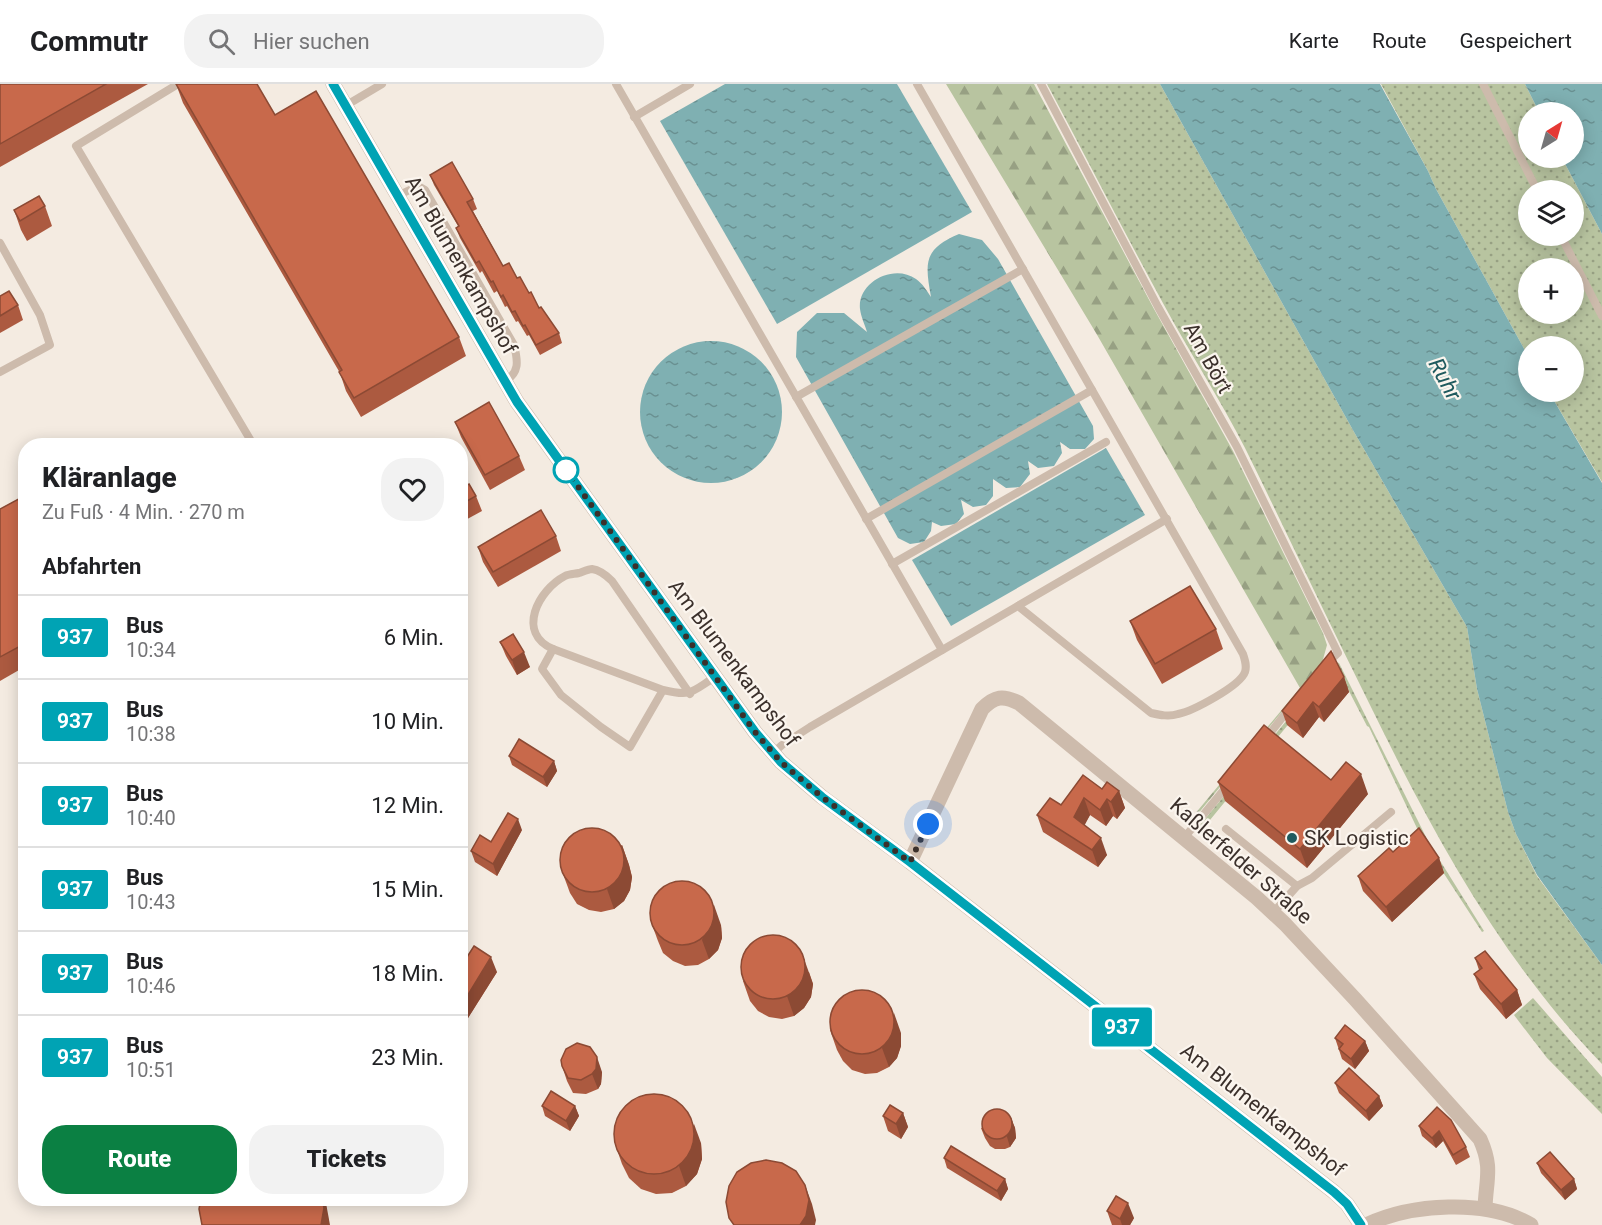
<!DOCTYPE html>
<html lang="de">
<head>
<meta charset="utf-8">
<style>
	:root { --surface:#fff; --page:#f2f2f2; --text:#202124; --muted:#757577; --line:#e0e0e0; --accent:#0b8043 }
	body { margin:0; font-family:Roboto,sans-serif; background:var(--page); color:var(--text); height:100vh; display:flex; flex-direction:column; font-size:22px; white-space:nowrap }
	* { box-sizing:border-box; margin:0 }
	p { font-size:20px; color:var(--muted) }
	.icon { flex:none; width:33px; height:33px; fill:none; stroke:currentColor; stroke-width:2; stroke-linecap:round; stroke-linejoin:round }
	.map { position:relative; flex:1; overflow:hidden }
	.sheet { position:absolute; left:18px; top:354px; width:450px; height:768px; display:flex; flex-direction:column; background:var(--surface); border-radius:24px; box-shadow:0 3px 15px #0003 }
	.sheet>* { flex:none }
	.badge { padding:0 12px; border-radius:4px; font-size:21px; line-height:39px }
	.needle { width:39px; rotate:37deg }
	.controls { position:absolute; left:1518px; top:18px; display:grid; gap:12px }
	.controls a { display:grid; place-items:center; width:66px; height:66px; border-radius:50%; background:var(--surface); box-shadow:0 3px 15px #0003; font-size:30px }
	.you { position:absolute; width:30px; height:30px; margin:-15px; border:4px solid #fff; border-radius:50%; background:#1a73e8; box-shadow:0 0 0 9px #1a73e833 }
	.map>.badge { position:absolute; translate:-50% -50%; box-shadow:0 0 0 3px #fff }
	h2 { padding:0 24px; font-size:22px; line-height:54px }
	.round { display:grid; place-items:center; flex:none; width:63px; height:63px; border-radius:24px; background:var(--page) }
	.overview { display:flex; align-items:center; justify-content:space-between; height:102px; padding:0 24px }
	h1 { font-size:28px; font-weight:800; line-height:45px }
	.button { display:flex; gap:12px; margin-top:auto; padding:12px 24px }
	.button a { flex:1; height:69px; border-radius:24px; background:var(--accent); color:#fff; font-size:24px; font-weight:800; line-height:69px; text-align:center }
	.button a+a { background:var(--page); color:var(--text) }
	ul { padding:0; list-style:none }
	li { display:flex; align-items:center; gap:18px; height:84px; padding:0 24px; border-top:2px solid var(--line) }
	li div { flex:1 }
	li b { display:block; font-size:22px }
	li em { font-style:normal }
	li .badge { min-width:66px; font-weight:700; text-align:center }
	header { display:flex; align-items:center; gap:36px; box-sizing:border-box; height:84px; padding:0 30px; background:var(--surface); border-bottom:2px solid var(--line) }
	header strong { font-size:28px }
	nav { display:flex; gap:33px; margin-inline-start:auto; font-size:21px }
	.search { width:420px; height:54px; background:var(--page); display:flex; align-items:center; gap:15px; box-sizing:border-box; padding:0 21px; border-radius:24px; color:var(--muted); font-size:22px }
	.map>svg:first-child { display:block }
	.grass { fill:url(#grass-dots); fill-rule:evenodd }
	.forest { fill:url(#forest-firs) }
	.water { fill:url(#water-ripples) }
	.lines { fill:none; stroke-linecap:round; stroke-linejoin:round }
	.service { stroke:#cdbbac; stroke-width:8 }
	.minor { stroke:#cdbbac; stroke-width:15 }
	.tertiary { stroke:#cdbbac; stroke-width:15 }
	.wall { fill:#ac5a40 }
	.shaded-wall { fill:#8c4a34 }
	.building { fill:#c8694b; stroke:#8c4a34; stroke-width:1.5 }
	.line-casing { stroke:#fff; stroke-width:14 }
	.line { stroke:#00a3b4; stroke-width:9 }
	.walk { stroke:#3b302b; stroke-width:6; stroke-dasharray:0 10.8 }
	.stop-dot { fill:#fff; stroke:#00a3b4; stroke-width:3 }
	.poi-dot { fill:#1f5a5e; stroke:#fbf5ee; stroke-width:2 }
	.labels { text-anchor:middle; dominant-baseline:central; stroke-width:4.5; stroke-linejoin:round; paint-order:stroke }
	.street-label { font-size:21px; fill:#3b302b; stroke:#fbf5ee }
	.poi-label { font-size:21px; fill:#3b302b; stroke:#fbf5ee; text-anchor:start }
	.water-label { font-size:22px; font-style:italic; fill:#1f5a5e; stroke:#fbf5ee }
</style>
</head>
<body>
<header>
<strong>Commutr</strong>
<div class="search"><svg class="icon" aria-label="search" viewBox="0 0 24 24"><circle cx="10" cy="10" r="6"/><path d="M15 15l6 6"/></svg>Hier suchen</div>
<nav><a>Karte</a><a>Route</a><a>Gespeichert</a></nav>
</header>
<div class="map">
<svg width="1602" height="1141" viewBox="0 0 1602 1141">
	<defs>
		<pattern id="grass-dots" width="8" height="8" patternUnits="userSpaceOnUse" patternTransform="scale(1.5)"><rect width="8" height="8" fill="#b8c4a0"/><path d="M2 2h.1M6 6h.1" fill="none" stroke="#97a083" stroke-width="1.8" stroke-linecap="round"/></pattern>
		<pattern id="forest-firs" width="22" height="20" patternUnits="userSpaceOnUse" patternTransform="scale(1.5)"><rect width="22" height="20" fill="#b8c4a0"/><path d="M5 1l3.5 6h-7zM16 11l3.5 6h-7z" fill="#97a083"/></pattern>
		<pattern id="water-ripples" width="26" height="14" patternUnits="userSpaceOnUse" patternTransform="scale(1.5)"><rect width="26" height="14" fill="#7fb0b2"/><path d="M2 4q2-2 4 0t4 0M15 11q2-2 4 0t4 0" fill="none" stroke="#699091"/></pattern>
	</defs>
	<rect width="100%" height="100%" fill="#f4ebe1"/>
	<!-- grass -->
	<g class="grass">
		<path d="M1047,0H1160L1354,348L1467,543L1477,605L1508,728L1516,750L1537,792L1602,881V980C1501,876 1432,748 1369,619C1327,535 1287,449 1245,364C1220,315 1190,269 1164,221C1124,148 1086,73 1047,0Z"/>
		<path d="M1381,0H1525L1539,28H1528V74H1562L1602,150V398L1549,308H1574V262H1528V272L1436,105L1428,87ZM1528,106H1574V152H1528ZM1528,184H1574V230H1528Z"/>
		<polygon points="1335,578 1339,579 1429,759 1484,847 1482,848 1424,759 1369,643 1367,642 1336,582 1201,747 1200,741"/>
		<polygon points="1533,914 1602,993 1602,1030 1547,974 1514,931"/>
	</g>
	<!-- forest -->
	<polygon class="forest" points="946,0 1034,0 1154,225 1233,367 1323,549 1327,561 1322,579 1192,737 1189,737 1300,604 1096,249"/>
	<!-- water -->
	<g class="water">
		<polygon points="725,0 897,0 972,128 777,240 660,37"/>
		<polygon points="1160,0 1380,0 1428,87 1436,105 1528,272 1528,308 1549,308 1602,399 1602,881 1537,791 1516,750 1508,728 1477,605 1467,543 1354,348"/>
		<polygon points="1525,0 1602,0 1602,150 1562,74 1574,74 1574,28 1539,28"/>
		<path d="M959,150L982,156L998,175L1093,342L1094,355L1085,365H1070L1060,358L1062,369L1054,382L1038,384L1028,377L1030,390L1020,403L1006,404L993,395V412L986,421L973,423L961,416L964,430L956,440L941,442L932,438L931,447L924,458L910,460L898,454L796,273L797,248L817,229H844L867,248C865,241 861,233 860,225C857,198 894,179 916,195C922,199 927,207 931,213C925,179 923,165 959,150Z"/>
		<circle cx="711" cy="328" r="71"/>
		<polygon points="1106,364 1145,431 951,542 912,476"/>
	</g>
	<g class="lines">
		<!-- service -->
		<g class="service">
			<polyline points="178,0 76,62 254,362"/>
			<polyline points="616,0 942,566"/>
			<path d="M917,0L1243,570C1245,576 1247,582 1245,588C1240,602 1193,627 1178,630C1169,633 1160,631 1151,629L1018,522"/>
			<polyline points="1041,0 1158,223 1237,363 1338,569 1327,579"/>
			<polyline points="1483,0 1537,106"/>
			<polyline points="345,22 382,0"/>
			<polyline points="634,33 690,0"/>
			<path d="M397,112L418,102L425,106L514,261C518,277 520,289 504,298"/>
			<polyline points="1561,152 1602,232"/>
			<polyline points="0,159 40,231 50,261 0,288"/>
			<polyline points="796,313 1023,185"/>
			<polyline points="866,435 1092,306"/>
			<polyline points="892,480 1106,358"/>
			<path d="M553,565C516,549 538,506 565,492C569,490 575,490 579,489C582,488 589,485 592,485C600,486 607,492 612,497L690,610"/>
			<path d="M663,606L553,565L542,585L561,611L601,643L630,663L663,606C692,613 691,608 715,593"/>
			<polyline points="1267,653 1289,625"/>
			<polyline points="773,669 782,661 810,643 1167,435"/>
			<polyline points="1226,745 1297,802"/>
			<polyline points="1184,754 1227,702"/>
			<polyline points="1273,829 1297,802 1312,794 1391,728"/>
		</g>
		<!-- minor -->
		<g class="minor">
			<polyline points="333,0 517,318 755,648 781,678 822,713 910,778 1334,1108 1347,1120 1361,1141"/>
			<path d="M910,778L982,625C995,612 1003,611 1019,619L1257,814L1285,840L1355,915L1480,1055C1493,1084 1486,1095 1485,1124"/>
		</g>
		<!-- tertiary -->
		<path class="tertiary" d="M1366,1141C1410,1120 1487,1114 1531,1141"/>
	</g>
	<!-- wall -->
	<g class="wall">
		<polygon points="0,0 148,0 0,83"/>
		<polygon points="176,0 275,31 459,253 466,272 361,333 346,307 340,289 183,19"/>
		<polygon points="430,91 473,115 477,125 473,127 503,182 517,194 559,249 562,259 540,271 529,251 527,252 518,237 516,238 507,222 505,223 497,207 494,209 482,187 480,189 460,154 456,144 458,142 434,101"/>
		<polygon points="45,122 52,142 27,157 21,146 14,126"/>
		<polygon points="0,212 18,221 23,236 0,249"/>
		<polygon points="455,338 519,372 525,386 490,406 461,353"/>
		<polygon points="460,406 476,412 482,427 460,439"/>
		<polygon points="26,411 26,582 0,597 0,425"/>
		<polygon points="556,452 561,467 498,503 483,478 478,463"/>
		<polygon points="1130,537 1216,545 1223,565 1162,600 1137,556"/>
		<polygon points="500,558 530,583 517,591 506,572"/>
		<polygon points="1344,593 1349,608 1324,638 1319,633 1303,654 1287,641 1282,627"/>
		<polygon points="509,672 554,677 557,687 547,703 512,681"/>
		<polygon points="1331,696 1368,710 1307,784 1225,717 1218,698"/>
		<polygon points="1102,705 1119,707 1125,724 1117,735 1113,732 1106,742 1090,731 1084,741 1107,771 1098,783 1043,748 1037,731"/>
		<polygon points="522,746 497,792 475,778 471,767 491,758"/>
		<polygon points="622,761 629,781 632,793 630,806 624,817 614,825 601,828 589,826 577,820 570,809 563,790"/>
		<polygon points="1393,768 1439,774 1444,789 1392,838 1363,807 1358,792"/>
		<polygon points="651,838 721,841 722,854 718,866 709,875 698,881 685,882 673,877 663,869 658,857"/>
		<polygon points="1475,874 1517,906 1522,921 1506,935 1480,905 1474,890 1479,886"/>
		<polygon points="460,884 497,888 468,934 460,929"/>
		<polygon points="809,888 813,900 811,913 804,924 794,932 782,935 769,933 758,927 750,917 743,897"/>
		<polygon points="830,946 901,949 901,962 897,974 889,983 877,989 865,990 852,986 843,977 837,966"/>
		<polygon points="1335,954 1365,957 1369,967 1355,985 1342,975"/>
		<polygon points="562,982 602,988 601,1000 598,1005 586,1010 573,1009 567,997"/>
		<polygon points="1335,999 1379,1012 1383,1022 1369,1037 1339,1009"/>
		<polygon points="542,1022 575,1022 579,1032 570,1047 545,1032"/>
		<polygon points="1437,1023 1466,1063 1470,1073 1456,1081 1443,1057 1436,1064 1422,1052 1419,1042"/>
		<polygon points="903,1029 908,1043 901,1055 888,1047 883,1032"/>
		<polygon points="1011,1034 1015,1044 1016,1054 1010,1063 1005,1065 995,1065 990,1062 985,1054 981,1044"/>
		<polygon points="701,1059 702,1075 697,1090 686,1102 672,1109 656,1110 641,1105 629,1094 622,1080 615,1060"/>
		<polygon points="944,1074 1005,1095 1008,1105 1001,1117 947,1084"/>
		<polygon points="1537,1079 1574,1095 1577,1105 1565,1116 1541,1089"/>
		<polygon points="1107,1127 1134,1134 1130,1141 1112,1141"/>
	</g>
	<!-- shaded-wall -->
	<g class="shaded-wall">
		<polygon points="524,568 530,583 517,591 512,576"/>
		<polygon points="1344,593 1349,608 1324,638 1319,623"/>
		<polygon points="1313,618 1319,633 1303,654 1297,639"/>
		<polygon points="554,677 557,687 547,703 543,693"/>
		<polygon points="1361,690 1368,710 1307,784 1300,765"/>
		<polygon points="1119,707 1125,724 1117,735 1111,718"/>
		<polygon points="1084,714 1090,731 1080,750 1074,733"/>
		<polygon points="1107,715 1113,732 1106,742 1100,726"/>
		<polygon points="518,735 522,746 497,792 493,780"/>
		<polygon points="1101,754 1107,771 1098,783 1092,766"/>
		<polygon points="622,761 629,781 632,793 630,806 624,817 614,825 607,805"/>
		<polygon points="1439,774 1444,789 1392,838 1386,823"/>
		<polygon points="714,821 721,841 722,854 718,866 709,875 702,856"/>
		<polygon points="802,869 813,900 811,913 804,924 794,932 787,912"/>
		<polygon points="491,873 497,888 468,934 463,919"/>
		<polygon points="1517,906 1522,921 1506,935 1501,920"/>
		<polygon points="894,929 901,949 901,962 897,974 889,983 882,964"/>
		<polygon points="1365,957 1369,967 1355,985 1351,975"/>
		<polygon points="597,973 602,988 601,1000 598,1005 592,990"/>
		<polygon points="1379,1012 1383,1022 1369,1037 1366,1027"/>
		<polygon points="575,1022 579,1032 570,1047 566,1037"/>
		<polygon points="903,1029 908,1043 901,1055 896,1040"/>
		<polygon points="1011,1034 1015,1044 1016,1054 1010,1063 1007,1053"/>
		<polygon points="694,1040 701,1059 702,1075 697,1090 686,1102 679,1082"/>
		<polygon points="1439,1047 1443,1057 1436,1064 1432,1054"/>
		<polygon points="1005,1095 1008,1105 1001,1117 997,1107"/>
		<polygon points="1574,1095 1577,1105 1565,1116 1561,1106"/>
		<polygon points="805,1101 812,1120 816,1136 815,1141 800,1141"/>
		<polygon points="322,1114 324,1114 326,1119 330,1141 321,1141"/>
		<polygon points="1128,1119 1134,1134 1130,1141 1122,1141 1120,1135"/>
	</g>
	<!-- building -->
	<g class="building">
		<polygon points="0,0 106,0 0,60"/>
		<polygon points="176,0 257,0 275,31 316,7 459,253 354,314 339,288 342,286"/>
		<polygon points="452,78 473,115 467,118 503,182 509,179 517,194 520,193 529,209 531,208 539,224 541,223 559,249 536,261 525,241 523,242 515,227 512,228 503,211 501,213 493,197 491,198 479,177 476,179 456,144 459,142 430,91"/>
		<polygon points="39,112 45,122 20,137 14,126"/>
		<polygon points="9,207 18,221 0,232 0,212"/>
		<polygon points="489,318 519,372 485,391 455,338"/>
		<polygon points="469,400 476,412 460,421 460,406"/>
		<polygon points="26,411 26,559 0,573 0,425"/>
		<polygon points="541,426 556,452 493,488 478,463"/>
		<polygon points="1190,502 1216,545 1155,580 1130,537"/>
		<polygon points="513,550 524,568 512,576 500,558"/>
		<polygon points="1331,567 1344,593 1319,623 1313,618 1297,639 1282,627"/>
		<polygon points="1264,641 1331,696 1346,678 1361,690 1300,765 1218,698"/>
		<polygon points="519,655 554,677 543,693 509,672"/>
		<polygon points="1083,691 1102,705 1107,698 1119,707 1111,718 1107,715 1100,726 1084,714 1074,733 1101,754 1092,766 1037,731 1050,714 1061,721"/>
		<polygon points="508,729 518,735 493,780 471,767 480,751 491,758"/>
		<circle cx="592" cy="776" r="32"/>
		<polygon points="1419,744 1439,774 1386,823 1358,792 1389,764 1393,768"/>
		<circle cx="682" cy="829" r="32"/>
		<circle cx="773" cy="883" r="32"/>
		<polygon points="474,862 491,873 463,919 460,918 460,884"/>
		<polygon points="1485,867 1517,906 1501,920 1474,890 1482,884 1475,874"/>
		<circle cx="862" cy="938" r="32"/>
		<polygon points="1345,941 1365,957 1351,975 1339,965 1343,960 1335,954"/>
		<polygon points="577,959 590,963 597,973 596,985 592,990 581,996 568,994 562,982 561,976 566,965"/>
		<polygon points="1349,984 1379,1012 1366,1027 1335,999"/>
		<polygon points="551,1007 575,1022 566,1037 542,1022"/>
		<circle cx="654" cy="1050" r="40"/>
		<polygon points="890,1021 903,1029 896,1040 883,1032"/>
		<polygon points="1437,1023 1451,1036 1466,1063 1453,1071 1439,1047 1432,1054 1419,1042"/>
		<circle cx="997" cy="1040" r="15"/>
		<polygon points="951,1062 1005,1095 997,1107 944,1074"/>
		<polygon points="1550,1068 1574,1095 1561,1106 1537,1079"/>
		<polygon points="766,1076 782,1079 796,1087 805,1101 809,1116 806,1132 800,1141 734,1141 729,1134 726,1118 729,1102 737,1088 751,1079"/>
		<polygon points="1116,1112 1128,1119 1120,1135 1107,1127"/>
		<polygon points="201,1114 322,1114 324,1124 321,1141 202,1141 199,1125"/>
	</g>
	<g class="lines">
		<!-- line casing -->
		<g class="line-casing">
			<polyline id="line" points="333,0 517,318 755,648 781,678 822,713 910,778 1334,1108 1347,1120 1361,1141"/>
		</g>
		<!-- line -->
		<use href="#line" class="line"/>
		<!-- walk -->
		<polyline class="walk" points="566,386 755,648 781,678 822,713 910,778 928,740"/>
	</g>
	<!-- markers -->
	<circle class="stop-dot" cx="566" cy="386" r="12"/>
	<circle class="poi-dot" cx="1292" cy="754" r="6"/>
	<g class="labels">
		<!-- street labels -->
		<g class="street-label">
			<text transform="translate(461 181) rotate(60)">Am Blumenkampshof</text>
			<text transform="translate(1208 274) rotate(61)">Am Bört</text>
			<text transform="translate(734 579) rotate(53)">Am Blumenkampshof</text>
			<text transform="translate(1241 777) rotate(41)">Kaßlerfelder Straße</text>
			<text transform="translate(1263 1026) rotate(38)">Am Blumenkampshof</text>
		</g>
		<!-- poi labels -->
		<g class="poi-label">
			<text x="1304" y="754">SK Logistic</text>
		</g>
		<!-- water labels -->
		<g class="water-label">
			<text transform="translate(1445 295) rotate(62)">Ruhr</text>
		</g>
	</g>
</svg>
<div class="controls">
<a><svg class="needle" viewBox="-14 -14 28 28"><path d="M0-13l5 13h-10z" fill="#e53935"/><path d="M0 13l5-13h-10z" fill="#757577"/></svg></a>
<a><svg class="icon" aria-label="layers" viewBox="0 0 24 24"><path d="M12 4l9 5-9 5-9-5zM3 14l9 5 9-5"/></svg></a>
<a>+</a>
<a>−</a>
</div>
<div class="you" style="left:928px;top:740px"></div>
<b class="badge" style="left:1122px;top:943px;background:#00a3b4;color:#fff">937</b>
<section class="sheet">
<div class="overview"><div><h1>Kläranlage</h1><p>Zu Fuß · 4 Min. · 270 m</p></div><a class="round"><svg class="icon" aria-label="heart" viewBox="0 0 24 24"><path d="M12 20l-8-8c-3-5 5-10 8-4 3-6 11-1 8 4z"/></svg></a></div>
<h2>Abfahrten</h2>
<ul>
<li><span class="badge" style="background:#00a3b4;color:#fff">937</span><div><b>Bus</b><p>10:34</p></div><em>6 Min.</em></li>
<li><span class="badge" style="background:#00a3b4;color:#fff">937</span><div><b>Bus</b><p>10:38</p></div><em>10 Min.</em></li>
<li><span class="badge" style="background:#00a3b4;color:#fff">937</span><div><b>Bus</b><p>10:40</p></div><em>12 Min.</em></li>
<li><span class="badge" style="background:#00a3b4;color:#fff">937</span><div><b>Bus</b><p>10:43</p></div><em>15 Min.</em></li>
<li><span class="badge" style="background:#00a3b4;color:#fff">937</span><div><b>Bus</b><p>10:46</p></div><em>18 Min.</em></li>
<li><span class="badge" style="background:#00a3b4;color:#fff">937</span><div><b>Bus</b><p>10:51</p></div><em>23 Min.</em></li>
</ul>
<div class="button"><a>Route</a><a>Tickets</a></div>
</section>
</div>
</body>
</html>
